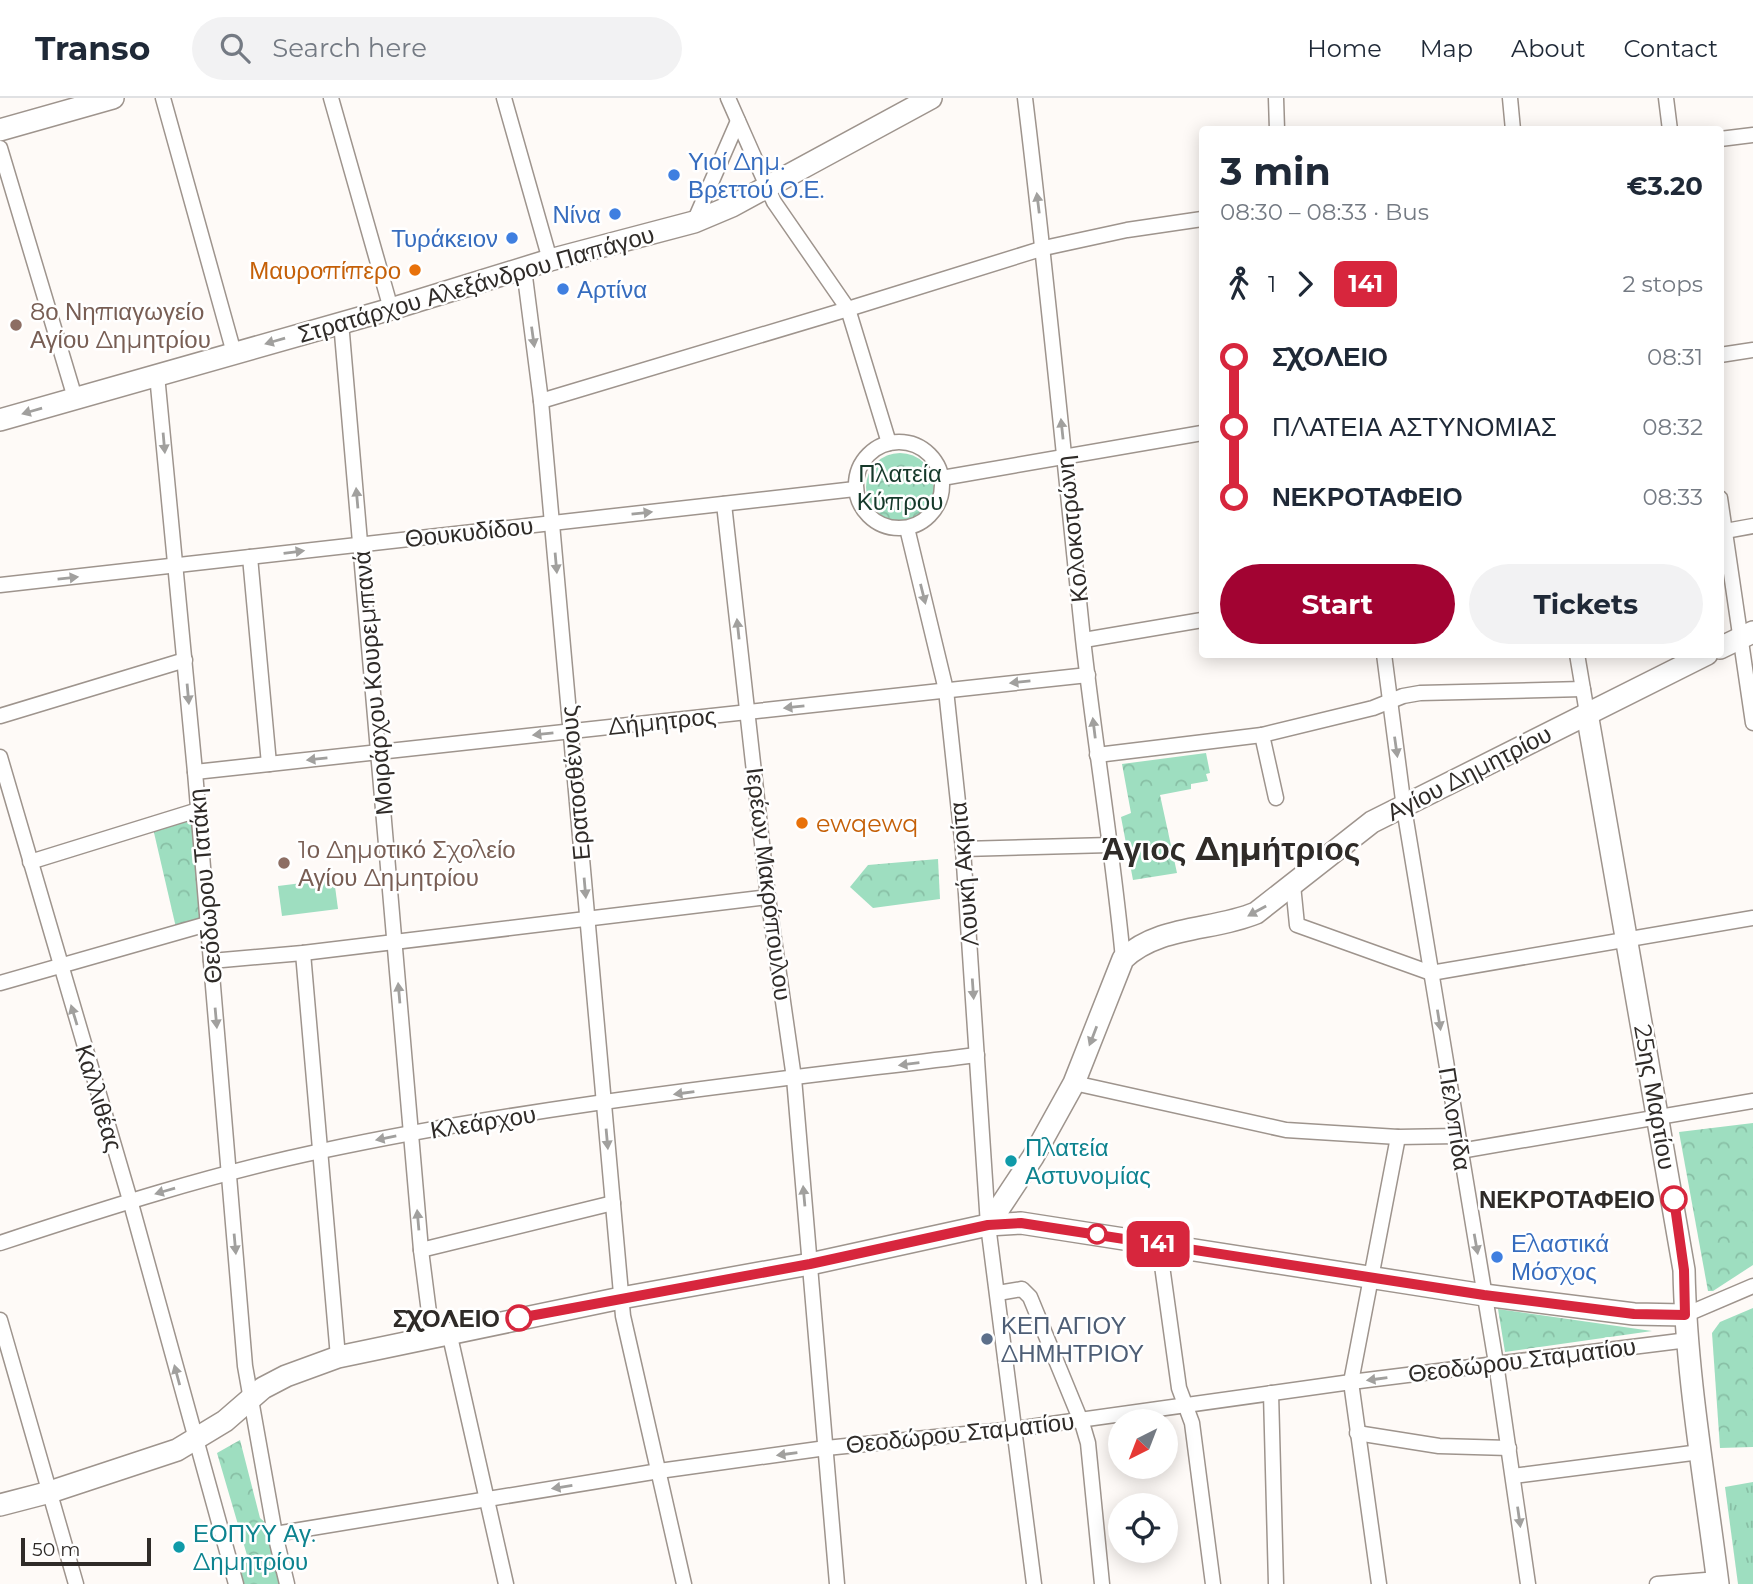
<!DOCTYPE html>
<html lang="en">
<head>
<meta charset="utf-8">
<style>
	:root { --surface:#fff; --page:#f2f2f3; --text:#1f2937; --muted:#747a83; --line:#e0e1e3; --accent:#a20332 }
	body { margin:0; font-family:Montserrat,sans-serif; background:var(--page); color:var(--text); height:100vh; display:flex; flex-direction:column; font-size:26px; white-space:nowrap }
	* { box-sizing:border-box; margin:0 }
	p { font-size:23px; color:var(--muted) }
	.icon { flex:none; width:38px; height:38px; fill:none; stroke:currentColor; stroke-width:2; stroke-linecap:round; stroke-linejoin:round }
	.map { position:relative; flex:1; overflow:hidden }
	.details { position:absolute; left:1199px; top:28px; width:525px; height:532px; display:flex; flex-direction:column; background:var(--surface); border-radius:7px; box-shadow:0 4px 18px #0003 }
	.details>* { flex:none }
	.badge { padding:0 14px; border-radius:10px; font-size:24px; line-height:46px }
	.needle { width:46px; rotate:222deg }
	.tools { position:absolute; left:1108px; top:1311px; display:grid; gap:14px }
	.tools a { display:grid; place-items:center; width:70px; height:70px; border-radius:50%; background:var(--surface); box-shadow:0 4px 18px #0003; font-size:35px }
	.scale { position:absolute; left:21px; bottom:18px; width:130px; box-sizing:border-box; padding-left:7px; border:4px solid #2f2b28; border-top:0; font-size:19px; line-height:24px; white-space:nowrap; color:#2f2b28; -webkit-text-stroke:5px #fff; paint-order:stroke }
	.map>.badge { position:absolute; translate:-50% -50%; box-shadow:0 0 0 4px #fff }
	.legs { display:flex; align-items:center; gap:10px; height:77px; padding:0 21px; font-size:23px }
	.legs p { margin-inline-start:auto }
	.headline { display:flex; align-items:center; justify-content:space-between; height:119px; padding:0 21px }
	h1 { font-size:38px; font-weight:700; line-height:52px }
	.primary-button { display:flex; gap:14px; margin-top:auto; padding:14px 21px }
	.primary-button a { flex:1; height:80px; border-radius:42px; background:var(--accent); color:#fff; font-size:28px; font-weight:700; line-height:80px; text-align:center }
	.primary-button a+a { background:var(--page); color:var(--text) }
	ul { padding:0 21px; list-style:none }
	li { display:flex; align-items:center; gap:24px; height:70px; font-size:26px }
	li i { display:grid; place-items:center; width:10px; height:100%; margin:0 9px; background:currentColor }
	li i::after { content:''; width:18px; height:18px; margin:-9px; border:5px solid; border-radius:50%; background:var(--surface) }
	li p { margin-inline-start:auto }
	li:first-child i { background:linear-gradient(#0000 50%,currentColor 0) }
	li:last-child i { background:linear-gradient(currentColor 50%,#0000 0) }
	header { display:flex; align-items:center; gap:42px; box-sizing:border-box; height:98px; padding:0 35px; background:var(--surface); border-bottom:2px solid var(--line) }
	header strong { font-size:33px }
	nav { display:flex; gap:38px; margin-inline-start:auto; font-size:24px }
	.search { width:490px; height:63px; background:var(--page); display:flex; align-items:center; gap:18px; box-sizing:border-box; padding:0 24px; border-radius:38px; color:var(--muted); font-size:26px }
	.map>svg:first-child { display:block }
	.grass { fill:url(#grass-tufts) }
	.forest { fill:url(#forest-crowns) }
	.pitch { fill:#9edec0 }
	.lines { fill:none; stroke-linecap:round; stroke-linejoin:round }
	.street-casing { stroke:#9e948d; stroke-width:17 }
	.secondary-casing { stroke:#9e948d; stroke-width:24 }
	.street { stroke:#fff; stroke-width:14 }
	.secondary { stroke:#fff; stroke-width:21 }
	.oneway { fill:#a1a09e }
	.line-1-casing { stroke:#fff; stroke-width:16 }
	.line-1 { stroke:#d7263d; stroke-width:10 }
	.shop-dot { fill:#3f7fe0; stroke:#fff; stroke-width:2.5 }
	.food-dot { fill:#e8710a; stroke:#fff; stroke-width:2.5 }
	.education-dot { fill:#8d6e63; stroke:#fff; stroke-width:2.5 }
	.culture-dot { fill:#0f9aa8; stroke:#fff; stroke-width:2.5 }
	.stop-1-dot { fill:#fff; stroke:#d7263d; stroke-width:3.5 }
	.service-dot { fill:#5c6f8a; stroke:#fff; stroke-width:2.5 }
	.labels { text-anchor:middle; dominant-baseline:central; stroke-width:5; stroke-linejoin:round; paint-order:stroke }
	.shop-label { font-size:24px; fill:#366cbe; stroke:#fff; text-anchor:start }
	.food-label { font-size:24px; fill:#c56008; stroke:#fff; text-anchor:end }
	.street-label { font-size:24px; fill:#2f2b28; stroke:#fff }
	.education-label { font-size:24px; fill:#785e54; stroke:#fff; text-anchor:start }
	.park-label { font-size:24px; fill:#15392a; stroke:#fff }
	.culture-label { font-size:24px; fill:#0d838f; stroke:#fff; text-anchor:start }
	.stop-label { font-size:24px; font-weight:bold; fill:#2f2b28; stroke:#fff; text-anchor:end }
	.service-label { font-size:24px; fill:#4e5e75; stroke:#fff; text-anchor:start }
	.district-label { font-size:32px; font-weight:bold; fill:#2f2b28; stroke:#fff }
</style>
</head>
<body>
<header>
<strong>Transo</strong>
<div class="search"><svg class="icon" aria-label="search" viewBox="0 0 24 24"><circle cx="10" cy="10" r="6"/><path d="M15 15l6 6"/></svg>Search here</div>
<nav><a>Home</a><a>Map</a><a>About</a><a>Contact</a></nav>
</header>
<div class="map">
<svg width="1753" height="1486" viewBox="0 0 1753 1486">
	<defs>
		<pattern id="grass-tufts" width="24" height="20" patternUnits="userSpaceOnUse" patternTransform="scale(1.75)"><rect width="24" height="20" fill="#9edec0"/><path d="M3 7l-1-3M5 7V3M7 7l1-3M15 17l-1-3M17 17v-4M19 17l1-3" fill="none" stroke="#88bfa5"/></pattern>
		<pattern id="forest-crowns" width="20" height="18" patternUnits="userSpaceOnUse" patternTransform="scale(1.75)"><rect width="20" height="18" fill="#9edec0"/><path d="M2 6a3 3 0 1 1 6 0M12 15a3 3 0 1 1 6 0" fill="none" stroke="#88bfa5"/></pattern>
	</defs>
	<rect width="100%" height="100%" fill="#fefaf7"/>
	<!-- grass -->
	<polygon class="grass" points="1753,1384 1753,1486 1738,1486 1725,1389"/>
	<!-- forest -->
	<g class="forest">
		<circle cx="900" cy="389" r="34"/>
		<polygon points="1206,655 1210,675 1206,676 1208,683 1191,686 1191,691 1160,697 1177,775 1133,782 1121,719 1131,715 1122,666"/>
		<polygon points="198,712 207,826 177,834 152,726"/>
		<polygon points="938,761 940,801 873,810 850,789 868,767"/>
		<polygon points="1753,1025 1753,1167 1713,1193 1708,1193 1679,1034"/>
		<polygon points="1753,1210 1753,1349 1720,1350 1712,1235 1720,1224"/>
		<polygon points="1498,1211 1652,1233 1505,1254"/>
		<polygon points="240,1342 260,1420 268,1427 283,1486 244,1486 239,1467 249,1464 217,1355"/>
	</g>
	<!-- pitch -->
	<polygon class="pitch" points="334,781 338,811 282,818 278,788"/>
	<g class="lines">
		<!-- street casing -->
		<g class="street-casing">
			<g id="street">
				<polyline points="163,0 234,255"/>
				<polyline points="331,0 391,211"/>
				<polyline points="504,0 550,162"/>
				<polyline points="728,0 774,104 848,211 889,345"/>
				<path d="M1025,0C1047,180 1064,361 1083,541C1095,648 1113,754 1123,861"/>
				<polyline points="1276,0 1277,32"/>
				<polyline points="1510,0 1513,32"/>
				<polyline points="1666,0 1670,32"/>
				<polyline points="1720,41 1753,37"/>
				<polyline points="0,50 75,300"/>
				<polyline points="694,124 738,23"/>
				<polyline points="524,171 541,303 623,1218 684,1486"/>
				<polyline points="341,224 421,1152 432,1238"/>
				<polyline points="1720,257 1753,252"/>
				<polyline points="157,277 195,674 245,1268 275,1436 287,1486"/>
				<polyline points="541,303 848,211 1044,150 1127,132 1202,121"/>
				<circle cx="899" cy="387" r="43"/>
				<polyline points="942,380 1202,335"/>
				<polyline points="1720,400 1753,625"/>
				<polyline points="724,406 768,799 794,980 837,1486"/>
				<polyline points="907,430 946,592 963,751 988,1127 1034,1486"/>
				<polyline points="1720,434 1753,428"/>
				<polyline points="250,459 269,666"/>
				<polyline points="0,487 855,391"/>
				<polyline points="1084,542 1202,522"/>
				<polyline points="1384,556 1404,710 1496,1265 1528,1486"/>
				<polyline points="1577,556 1587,615"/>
				<polyline points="0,618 185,562"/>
				<polyline points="1262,637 1276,700"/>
				<polyline points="1097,657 1262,637 1373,610 1403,598 1420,595 1583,591"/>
				<polyline points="0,659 130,1102 236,1486"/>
				<polyline points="195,674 1088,577"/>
				<polyline points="963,751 1110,747"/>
				<polyline points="30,764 198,712"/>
				<polyline points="1293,787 1297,827 1431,875 1753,820"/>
				<polyline points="303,855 338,1259"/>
				<polyline points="211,863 303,855 768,799"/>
				<polyline points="0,885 207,826"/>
				<polyline points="1074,985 1286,1032 1398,1039 1457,1038"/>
				<polyline points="1460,1053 1753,1003"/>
				<path d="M0,1145C106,1110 212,1076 321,1053C537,1007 758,984 977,957"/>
				<polyline points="1159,1146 1179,1290 1192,1325 1213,1486"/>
				<polyline points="421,1152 613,1105"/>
				<polyline points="998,1195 1022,1191 1030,1199 1083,1328 1088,1345 1102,1486"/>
				<polyline points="1685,1217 1753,1188"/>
				<polyline points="0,1222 76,1486"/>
				<polyline points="449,1234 506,1486"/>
				<polyline points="1271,1295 1276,1486"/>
				<polyline points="1357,1335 1439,1348 1509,1350"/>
				<polyline points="1513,1378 1700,1354"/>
				<polyline points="275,1436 659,1373 826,1350 1015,1331 1351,1284 1688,1242"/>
				<polyline points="1379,1486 1351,1284 1398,1039"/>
				<polyline points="1657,1486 1718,1481"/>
			</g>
		</g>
		<!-- secondary casing -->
		<g class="secondary-casing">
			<g id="secondary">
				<polyline points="0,32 113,0"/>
				<polyline points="0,322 391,211 550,162 694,124 732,108 931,0"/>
				<polyline points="1720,550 1753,534"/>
				<path d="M1587,615L1684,1172C1686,1277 1705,1382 1718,1486"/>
				<path d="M988,1127L1033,1059L1074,985L1123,861C1159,827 1213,833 1256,815L1372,724L1707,556"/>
				<polyline points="0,1407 50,1394 177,1352 225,1323 263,1290 286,1278 338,1259 621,1200 810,1166 988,1127 1021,1125 1484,1197 1634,1216 1685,1217"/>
			</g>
		</g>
		<!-- street -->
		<use href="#street" class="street"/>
		<!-- secondary -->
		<use href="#secondary" class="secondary"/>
	</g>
	<!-- one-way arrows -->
	<defs><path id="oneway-solid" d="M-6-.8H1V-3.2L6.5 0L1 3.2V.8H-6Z" transform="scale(1.75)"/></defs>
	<g class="oneway">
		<use href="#oneway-solid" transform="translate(1038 105) rotate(-97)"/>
		<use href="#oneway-solid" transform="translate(533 239) rotate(82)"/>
		<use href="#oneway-solid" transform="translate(275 243) rotate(164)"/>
		<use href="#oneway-solid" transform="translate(32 313) rotate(164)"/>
		<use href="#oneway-solid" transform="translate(1062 331) rotate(-96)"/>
		<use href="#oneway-solid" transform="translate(164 345) rotate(85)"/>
		<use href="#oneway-solid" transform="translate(357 400) rotate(-95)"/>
		<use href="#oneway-solid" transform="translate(642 415) rotate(-6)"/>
		<use href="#oneway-solid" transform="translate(294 454) rotate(-7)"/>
		<use href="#oneway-solid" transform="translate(556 465) rotate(85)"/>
		<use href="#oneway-solid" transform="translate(68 480) rotate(-6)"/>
		<use href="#oneway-solid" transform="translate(923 496) rotate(76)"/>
		<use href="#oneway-solid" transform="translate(738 531) rotate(-96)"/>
		<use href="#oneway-solid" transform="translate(1020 584) rotate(174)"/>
		<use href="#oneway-solid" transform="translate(188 596) rotate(85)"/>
		<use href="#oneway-solid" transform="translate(794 609) rotate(174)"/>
		<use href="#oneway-solid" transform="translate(1094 630) rotate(-97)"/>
		<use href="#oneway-solid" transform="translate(543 636) rotate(174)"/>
		<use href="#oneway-solid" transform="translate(1396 649) rotate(82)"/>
		<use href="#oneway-solid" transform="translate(317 661) rotate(174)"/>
		<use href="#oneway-solid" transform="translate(585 790) rotate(85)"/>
		<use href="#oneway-solid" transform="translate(1257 813) rotate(151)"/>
		<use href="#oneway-solid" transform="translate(973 891) rotate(86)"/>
		<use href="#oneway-solid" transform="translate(399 895) rotate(-95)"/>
		<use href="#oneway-solid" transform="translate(74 917) rotate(-107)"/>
		<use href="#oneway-solid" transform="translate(216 920) rotate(85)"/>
		<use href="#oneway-solid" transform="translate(1439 922) rotate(81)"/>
		<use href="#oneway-solid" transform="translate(1093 938) rotate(111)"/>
		<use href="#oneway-solid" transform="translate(909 966) rotate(173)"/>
		<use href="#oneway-solid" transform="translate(684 995) rotate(172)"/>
		<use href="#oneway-solid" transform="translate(386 1040) rotate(169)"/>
		<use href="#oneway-solid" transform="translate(607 1041) rotate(85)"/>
		<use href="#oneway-solid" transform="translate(165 1093) rotate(164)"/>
		<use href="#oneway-solid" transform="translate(804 1098) rotate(-95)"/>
		<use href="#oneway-solid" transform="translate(418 1122) rotate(-95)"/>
		<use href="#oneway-solid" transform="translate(235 1146) rotate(85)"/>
		<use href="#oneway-solid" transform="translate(1476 1146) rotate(80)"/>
		<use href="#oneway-solid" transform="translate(177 1277) rotate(-105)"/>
		<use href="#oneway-solid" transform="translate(1377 1281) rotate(172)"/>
		<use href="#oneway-solid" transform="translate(787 1356) rotate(172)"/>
		<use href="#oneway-solid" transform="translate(562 1389) rotate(171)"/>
		<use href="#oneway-solid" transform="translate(1519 1419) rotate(82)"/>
	</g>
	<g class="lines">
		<!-- line-1 casing -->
		<g class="line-1-casing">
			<polyline id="line-1" points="519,1220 810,1166 988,1127 1021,1125 1484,1197 1634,1216 1685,1217 1684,1172 1674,1101"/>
		</g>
		<!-- line-1 -->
		<use href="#line-1" class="line-1"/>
	</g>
	<!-- markers -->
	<g class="shop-dot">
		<circle cx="674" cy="77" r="7"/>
		<circle cx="615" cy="116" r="7"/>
		<circle cx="512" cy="140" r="7"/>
		<circle cx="563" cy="191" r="7"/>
		<circle cx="1497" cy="1159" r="7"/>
	</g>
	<g class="food-dot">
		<circle cx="415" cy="172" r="7"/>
		<circle cx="802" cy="725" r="7"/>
	</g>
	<g class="education-dot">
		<circle cx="16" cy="227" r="7"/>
		<circle cx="284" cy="765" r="7"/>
	</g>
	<g class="culture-dot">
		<circle cx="1011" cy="1063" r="7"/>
		<circle cx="179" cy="1449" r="7"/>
	</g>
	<g class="stop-1-dot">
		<circle cx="1674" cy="1101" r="12"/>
		<circle cx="1097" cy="1136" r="9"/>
		<circle cx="519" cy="1220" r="12"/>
	</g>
	<circle class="service-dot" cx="987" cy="1241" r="7"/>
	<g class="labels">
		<!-- shop labels -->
		<g class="shop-label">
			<text x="688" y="63">Υιοί Δημ.<tspan x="688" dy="28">Βρεττού Ο.Ε.</tspan></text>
			<text x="601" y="116" text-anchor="end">Νίνα</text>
			<text x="498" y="140" text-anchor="end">Τυράκειον</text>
			<text x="577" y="191">Αρτίνα</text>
			<text x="1511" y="1145">Ελαστικά<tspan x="1511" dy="28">Μόσχος</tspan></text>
		</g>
		<!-- food labels -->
		<g class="food-label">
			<text x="401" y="172">Μαυροπίπερο</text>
			<text x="816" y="725" text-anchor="start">ewqewq</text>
		</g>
		<!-- street labels -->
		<g class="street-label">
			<text transform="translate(476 186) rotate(-16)">Στρατάρχου Αλεξάνδρου Παπάγου</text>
			<text transform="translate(1072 431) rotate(-96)">Κολοκοτρώνη</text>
			<text transform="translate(469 434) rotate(-6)">Θουκυδίδου</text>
			<text transform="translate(373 585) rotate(-95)">Μοιράρχου Κουρεμπανά</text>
			<text transform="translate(662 623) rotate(-6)">Δήμητρος</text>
			<text transform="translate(1469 675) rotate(-27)">Αγίου Δημητρίου</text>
			<text transform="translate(575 685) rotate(-95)">Ερατοσθένους</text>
			<text transform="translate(964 776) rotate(-95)">Λουκή Ακρίτα</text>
			<text transform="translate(769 786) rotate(83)">Ιερέων Μακρόπουλου</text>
			<text transform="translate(205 788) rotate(-95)">Θεόδωρου Τατάκη</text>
			<text transform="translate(1655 999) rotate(80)">25ης Μαρτίου</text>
			<text transform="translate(99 1000) rotate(73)">Καλλιθέας</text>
			<text transform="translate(1455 1021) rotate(81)">Πελοπίδα</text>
			<text transform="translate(483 1024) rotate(-9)">Κλεάρχου</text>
			<text transform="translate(1522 1262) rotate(-7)">Θεοδώρου Σταματίου</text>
			<text transform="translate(960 1335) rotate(-6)">Θεοδώρου Σταματίου</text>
		</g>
		<!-- education labels -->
		<g class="education-label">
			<text x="30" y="213">8ο Νηπιαγωγείο<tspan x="30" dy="28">Αγίου Δημητρίου</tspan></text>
			<text x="298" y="751">1ο Δημοτικό Σχολείο<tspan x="298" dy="28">Αγίου Δημητρίου</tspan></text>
		</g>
		<!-- park labels -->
		<g class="park-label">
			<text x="900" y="375">Πλατεία<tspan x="900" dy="28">Κύπρου</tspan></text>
		</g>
		<!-- culture labels -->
		<g class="culture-label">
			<text x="1025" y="1049">Πλατεία<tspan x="1025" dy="28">Αστυνομίας</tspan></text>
			<text x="193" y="1435">ΕΟΠΥΥ Αγ.<tspan x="193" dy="28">Δημητρίου</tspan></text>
		</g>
		<!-- stop labels -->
		<g class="stop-label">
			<text x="1655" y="1101">ΝΕΚΡΟΤΑΦΕΙΟ</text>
			<text x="500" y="1220">ΣΧΟΛΕΙΟ</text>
		</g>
		<!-- service labels -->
		<g class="service-label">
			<text x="1001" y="1227">ΚΕΠ ΑΓΙΟΥ<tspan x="1001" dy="28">ΔΗΜΗΤΡΙΟΥ</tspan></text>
		</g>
		<!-- district labels -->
		<g class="district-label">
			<text x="1231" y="750">Άγιος Δημήτριος</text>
		</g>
	</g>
</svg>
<div class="tools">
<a><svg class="needle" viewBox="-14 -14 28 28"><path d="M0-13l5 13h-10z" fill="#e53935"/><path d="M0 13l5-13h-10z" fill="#747a83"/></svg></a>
<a><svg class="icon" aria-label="locate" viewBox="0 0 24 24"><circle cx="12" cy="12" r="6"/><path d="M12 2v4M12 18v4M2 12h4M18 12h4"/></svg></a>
</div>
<div class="scale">50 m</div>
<b class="badge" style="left:1158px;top:1146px;background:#d7263d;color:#fff">141</b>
<section class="details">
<div class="headline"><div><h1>3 min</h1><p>08:30 – 08:33 · Bus</p></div><b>€3.20</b></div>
<div class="legs"><svg class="icon" aria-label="walk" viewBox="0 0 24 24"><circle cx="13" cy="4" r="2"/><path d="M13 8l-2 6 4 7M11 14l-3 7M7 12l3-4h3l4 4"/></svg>1<svg class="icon" aria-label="forward" viewBox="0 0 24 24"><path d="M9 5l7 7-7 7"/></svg><b class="badge" style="background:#d7263d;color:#fff">141</b><p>2 stops</p></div>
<ul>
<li><i style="color:#d7263d"></i><b>ΣΧΟΛΕΙΟ</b><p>08:31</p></li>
<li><i style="color:#d7263d"></i><span>ΠΛΑΤΕΙΑ ΑΣΤΥΝΟΜΙΑΣ</span><p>08:32</p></li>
<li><i style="color:#d7263d"></i><b>ΝΕΚΡΟΤΑΦΕΙΟ</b><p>08:33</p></li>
</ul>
<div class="primary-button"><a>Start</a><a>Tickets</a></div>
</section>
</div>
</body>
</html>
